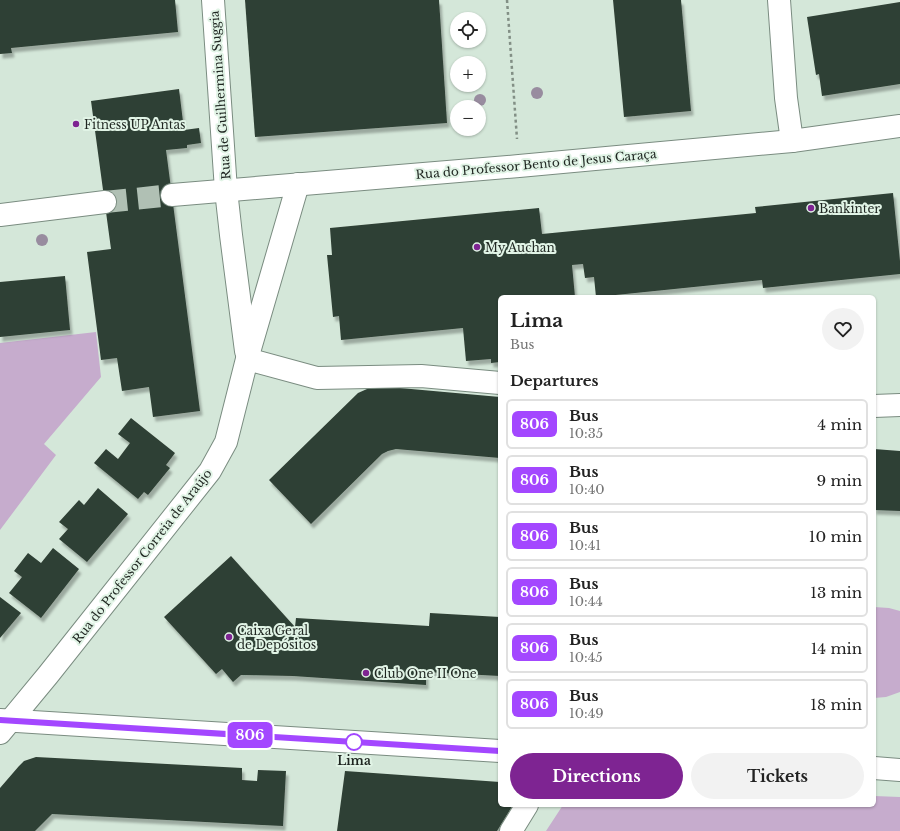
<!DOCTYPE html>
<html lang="en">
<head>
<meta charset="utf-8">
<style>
	:root { --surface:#fff; --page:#f2f2f2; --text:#222; --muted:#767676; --line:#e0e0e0; --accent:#7e2492 }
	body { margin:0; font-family:"Libre Baskerville",serif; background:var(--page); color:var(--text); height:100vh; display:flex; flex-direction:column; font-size:15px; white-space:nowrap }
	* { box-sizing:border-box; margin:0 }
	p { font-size:13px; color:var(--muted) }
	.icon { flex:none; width:22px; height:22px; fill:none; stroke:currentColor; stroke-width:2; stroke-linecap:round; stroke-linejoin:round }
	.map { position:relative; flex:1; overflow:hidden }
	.details { position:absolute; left:498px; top:295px; width:378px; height:512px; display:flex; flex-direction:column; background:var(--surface); border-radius:6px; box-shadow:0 1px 3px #0004 }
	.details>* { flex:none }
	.badge { padding:0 8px; border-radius:6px; font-size:14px; line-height:26px }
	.fabs { position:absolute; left:450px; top:12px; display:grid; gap:8px }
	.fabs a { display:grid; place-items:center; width:36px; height:36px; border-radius:50%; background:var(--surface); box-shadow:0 1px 3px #0004; font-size:20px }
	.map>.badge { position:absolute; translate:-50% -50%; box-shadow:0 0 0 2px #fff }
	h2 { padding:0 12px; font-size:15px; line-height:36px }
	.round { display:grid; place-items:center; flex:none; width:42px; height:42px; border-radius:21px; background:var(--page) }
	.overview { display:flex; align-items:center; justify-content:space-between; height:68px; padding:0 12px }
	h1 { font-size:19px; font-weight:700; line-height:30px }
	.cta { display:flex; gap:8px; margin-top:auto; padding:8px 12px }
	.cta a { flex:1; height:46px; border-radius:24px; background:var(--accent); color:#fff; font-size:16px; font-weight:700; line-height:46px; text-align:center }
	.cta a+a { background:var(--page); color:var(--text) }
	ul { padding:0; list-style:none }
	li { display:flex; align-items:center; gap:12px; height:50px; margin:0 8px 6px; padding:0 4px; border:2px solid var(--line); border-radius:6px }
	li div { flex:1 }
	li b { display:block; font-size:15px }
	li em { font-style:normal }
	li .badge { min-width:44px; font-weight:700; text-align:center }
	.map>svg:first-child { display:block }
	.green { fill:#c6accd }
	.building { fill:#2f3f34; filter:url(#shadow) }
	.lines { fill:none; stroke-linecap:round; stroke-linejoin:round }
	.tertiary-tunnel { stroke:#b0c0b4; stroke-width:22; stroke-dasharray:22 11; stroke-linecap:butt }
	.minor-casing { stroke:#7a8c80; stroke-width:24 }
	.tertiary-casing { stroke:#7a8c80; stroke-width:24 }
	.secondary-casing { stroke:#7a8c80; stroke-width:24 }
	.path { stroke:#828f85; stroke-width:2.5; stroke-dasharray:3 3; stroke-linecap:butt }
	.minor { stroke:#fff; stroke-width:22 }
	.tertiary { stroke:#fff; stroke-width:22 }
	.secondary { stroke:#fff; stroke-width:22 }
	.tree { fill:#988c9f }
	.line-casing { stroke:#fff; stroke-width:9 }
	.line { stroke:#a347ff; stroke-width:6 }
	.poi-dot { fill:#7e2492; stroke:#e1f4e6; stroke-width:1.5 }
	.stop-dot { fill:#fff; stroke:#a347ff; stroke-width:2 }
	.labels { text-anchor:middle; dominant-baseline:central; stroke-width:4; stroke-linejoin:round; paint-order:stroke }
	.street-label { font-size:12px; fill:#1f2621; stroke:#e1f4e6 }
	.poi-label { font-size:12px; fill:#1f2621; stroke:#e1f4e6; text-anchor:start }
	.stop-label { font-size:12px; font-weight:bold; fill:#1f2621; stroke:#e1f4e6 }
</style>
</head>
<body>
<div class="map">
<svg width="900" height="831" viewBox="0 0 900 831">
	<defs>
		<filter id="shadow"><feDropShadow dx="2.5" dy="4.5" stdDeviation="1" flood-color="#0004"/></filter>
	</defs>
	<rect width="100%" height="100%" fill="#d4e7d9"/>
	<!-- green -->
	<g class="green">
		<polygon points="96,332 101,377 44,444 56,455 0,530 0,343"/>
		<polygon points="874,607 889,608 900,611 900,692 886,697 874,698"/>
		<polygon points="874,796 900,797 900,831 546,831 563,805 874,805"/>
	</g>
	<!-- building -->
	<g class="building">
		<polygon points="0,0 175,0 178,32 11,48 12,53 0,54"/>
		<polygon points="245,0 439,0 447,123 255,137"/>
		<polygon points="613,0 681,0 691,111 624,117"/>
		<polygon points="900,2 900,84 822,96 819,74 816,75 807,17"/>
		<polygon points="179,89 184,130 199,128 201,143 187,145 187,148 166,150 200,411 153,417 149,387 122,391 117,358 101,360 87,252 111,249 91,101"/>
		<polygon points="893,193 900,261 900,274 763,288 762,280 596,297 594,277 585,278 583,264 572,265 575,297 500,297 500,362 491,363 491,359 466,361 463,328 341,340 339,316 333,317 327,255 332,255 330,228 539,208 542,234 756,213 755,207"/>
		<polygon points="65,276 70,330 0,337 0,282"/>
		<polygon points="377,388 400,388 500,397 500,458 396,449 388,451 382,454 311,524 269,480 358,393 367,389"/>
		<polygon points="131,418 175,453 166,465 170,468 148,495 144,492 138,499 94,463 106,449 118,459 130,443 118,434"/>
		<polygon points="874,449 900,451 900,511 874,510"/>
		<polygon points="98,488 128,514 87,562 59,539 68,529 59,522 79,500 84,505"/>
		<polygon points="53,548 79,569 41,618 9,593 22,577 14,571 28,553 41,563"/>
		<polygon points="231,556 295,627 296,618 429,626 430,613 500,617 500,676 426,672 426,685 293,676 241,675 233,682 222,669 216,674 164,617"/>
		<polygon points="0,597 21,613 0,638"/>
		<polygon points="36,757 55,758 242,768 242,780 257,781 258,770 286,771 283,826 52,814 35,831 0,831 0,788 19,766 24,761"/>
		<polygon points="345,771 500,782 500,805 513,805 497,831 337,831"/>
	</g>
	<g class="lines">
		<!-- tertiary-tunnel -->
		<polyline class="tertiary-tunnel" points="105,202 172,195"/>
		<!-- minor casing -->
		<g class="minor-casing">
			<g id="minor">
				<polyline points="213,0 226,190 231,235 246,351"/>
				<polyline points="779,0 786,98 792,141"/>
				<polyline points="247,359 317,378 421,376 500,383"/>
				<polyline points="874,406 900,405"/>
				<polyline points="0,733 48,675 210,471 226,442 247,359 298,184"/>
				<polyline points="511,831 527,805"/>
			</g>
		</g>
		<!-- tertiary casing -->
		<g class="tertiary-casing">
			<g id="tertiary">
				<polyline points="172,195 519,166 792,141 900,126"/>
				<polyline points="0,215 105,202"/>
			</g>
		</g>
		<!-- secondary casing -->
		<g class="secondary-casing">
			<g id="secondary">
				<polyline points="0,720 500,751"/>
				<polyline points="874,768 900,770"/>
			</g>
		</g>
		<!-- path -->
		<polyline class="path" points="507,0 517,139"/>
		<!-- minor -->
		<use href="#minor" class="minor"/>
		<!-- tertiary -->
		<use href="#tertiary" class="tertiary"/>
		<!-- secondary -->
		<use href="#secondary" class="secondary"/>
	</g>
	<!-- trees -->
	<g class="tree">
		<circle cx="537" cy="93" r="6"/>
		<circle cx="480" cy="100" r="6"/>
		<circle cx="42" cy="240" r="6"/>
	</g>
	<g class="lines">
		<!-- line casing -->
		<g class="line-casing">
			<polyline id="line" points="0,720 500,751"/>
		</g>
		<!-- line -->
		<use href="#line" class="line"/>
	</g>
	<!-- markers -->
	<g class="poi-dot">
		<circle cx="76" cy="124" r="4"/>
		<circle cx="811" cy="208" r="4"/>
		<circle cx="477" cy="247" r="4"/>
		<circle cx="229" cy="637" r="4"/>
		<circle cx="366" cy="673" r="4"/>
	</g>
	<circle class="stop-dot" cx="354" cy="742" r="8"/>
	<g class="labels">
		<!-- street labels -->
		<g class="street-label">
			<text transform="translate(220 95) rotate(-94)">Rua de Guilhermina Suggia</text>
			<text transform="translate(536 164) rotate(-5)">Rua do Professor Bento de Jesus Caraça</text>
			<text transform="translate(142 556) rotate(-52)">Rua do Professor Correia de Araújo</text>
		</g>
		<!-- poi labels -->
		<g class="poi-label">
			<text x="84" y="124">Fitness UP Antas</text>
			<text x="819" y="208">Bankinter</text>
			<text x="485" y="247">My Auchan</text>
			<text x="237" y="630">Caixa Geral<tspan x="237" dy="14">de Depósitos</tspan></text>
			<text x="374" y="673">Club One II One</text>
		</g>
		<!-- stop labels -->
		<g class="stop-label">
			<text x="354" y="760">Lima</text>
		</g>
	</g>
</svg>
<div class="fabs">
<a><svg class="icon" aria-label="locate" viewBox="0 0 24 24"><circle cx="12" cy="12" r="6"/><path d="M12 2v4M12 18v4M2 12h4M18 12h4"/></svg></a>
<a>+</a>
<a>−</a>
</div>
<b class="badge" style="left:250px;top:735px;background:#a347ff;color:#fff">806</b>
<section class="details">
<div class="overview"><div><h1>Lima</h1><p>Bus</p></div><a class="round"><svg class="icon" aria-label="heart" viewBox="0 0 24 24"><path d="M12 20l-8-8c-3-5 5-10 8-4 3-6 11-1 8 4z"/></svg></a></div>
<h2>Departures</h2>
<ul>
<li><span class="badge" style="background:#a347ff;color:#fff">806</span><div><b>Bus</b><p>10:35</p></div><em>4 min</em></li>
<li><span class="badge" style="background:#a347ff;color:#fff">806</span><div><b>Bus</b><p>10:40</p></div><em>9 min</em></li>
<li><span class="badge" style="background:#a347ff;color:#fff">806</span><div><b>Bus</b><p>10:41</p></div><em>10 min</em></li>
<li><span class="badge" style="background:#a347ff;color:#fff">806</span><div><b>Bus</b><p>10:44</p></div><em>13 min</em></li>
<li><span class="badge" style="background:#a347ff;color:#fff">806</span><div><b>Bus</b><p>10:45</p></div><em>14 min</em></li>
<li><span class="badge" style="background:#a347ff;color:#fff">806</span><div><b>Bus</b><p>10:49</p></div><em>18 min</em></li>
</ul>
<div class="cta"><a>Directions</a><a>Tickets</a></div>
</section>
</div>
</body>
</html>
